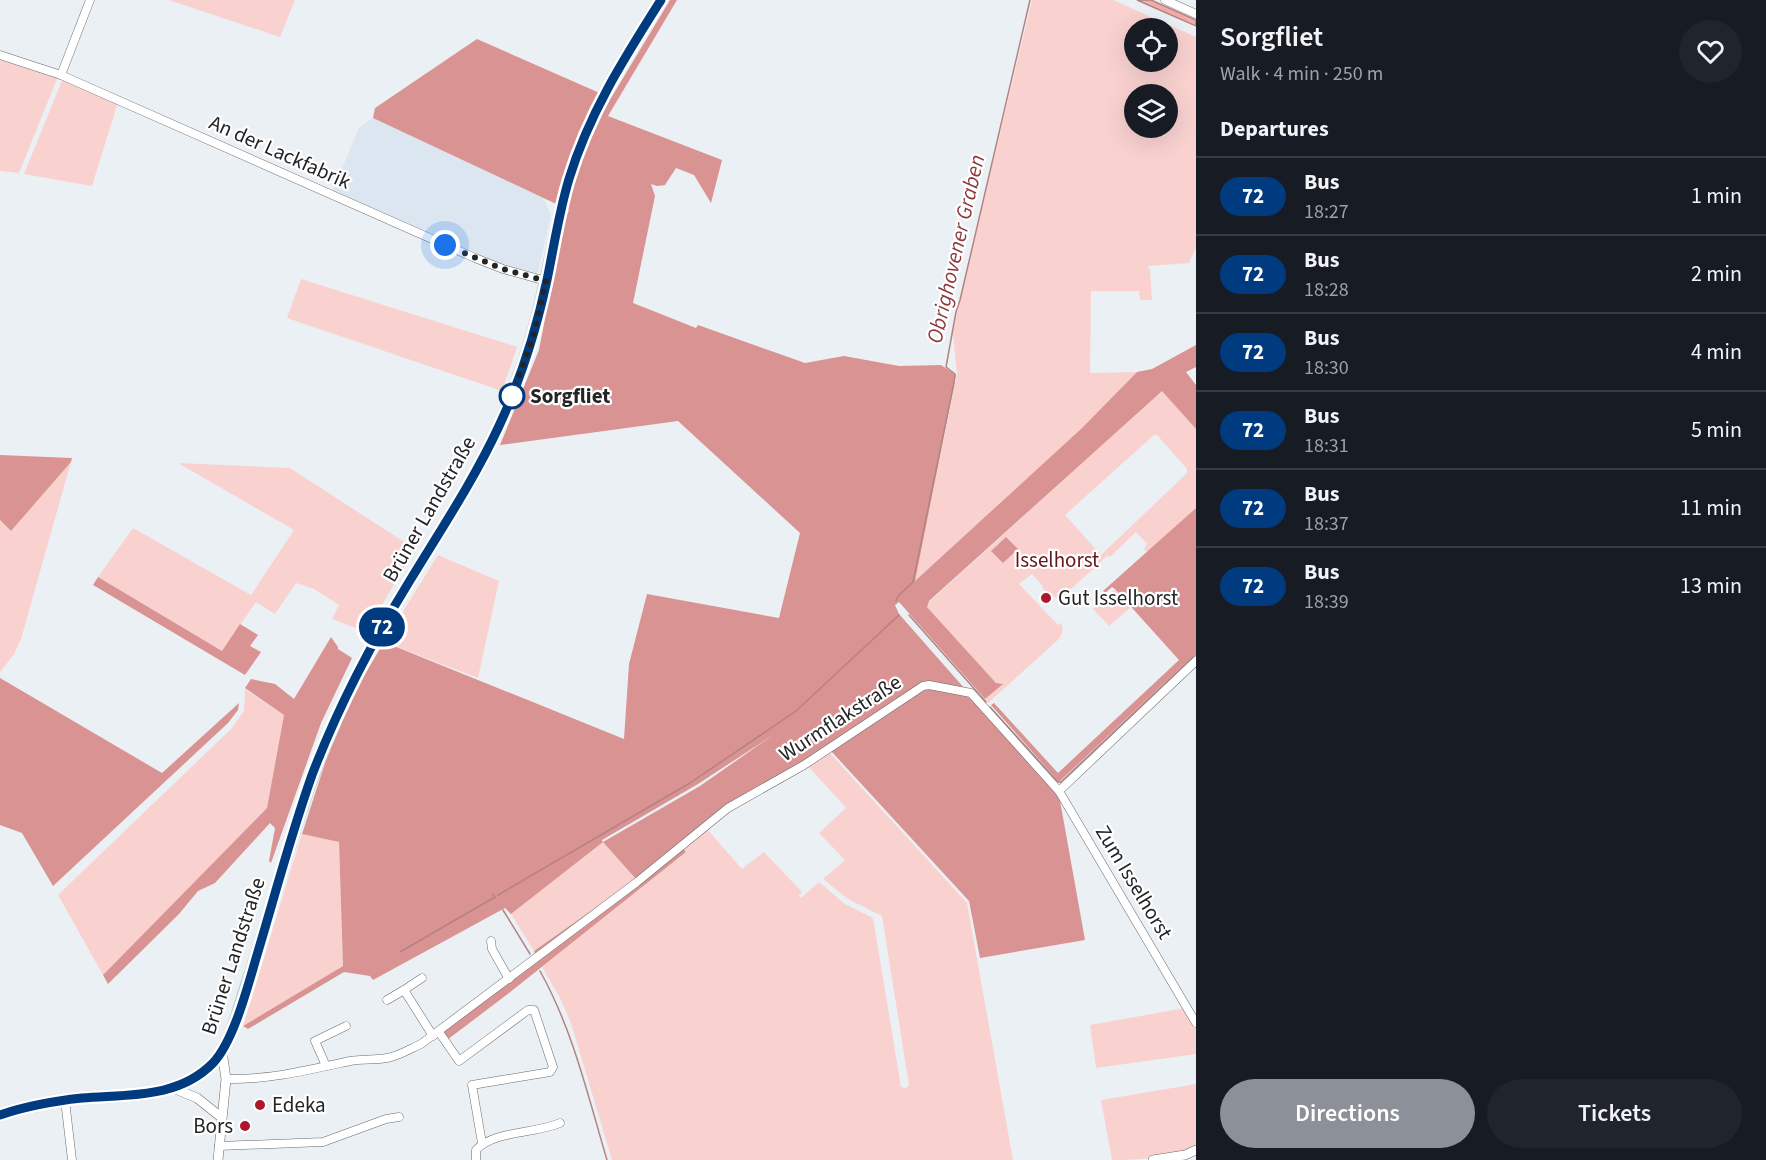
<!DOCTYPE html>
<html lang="en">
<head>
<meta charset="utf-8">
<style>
	:root { --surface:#171b24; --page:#20242c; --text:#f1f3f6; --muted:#9ea1a6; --line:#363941; --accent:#8c9099 }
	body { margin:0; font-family:"Source Sans 3",sans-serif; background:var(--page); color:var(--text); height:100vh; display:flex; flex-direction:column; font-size:22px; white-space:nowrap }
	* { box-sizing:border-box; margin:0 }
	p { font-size:20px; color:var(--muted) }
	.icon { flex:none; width:33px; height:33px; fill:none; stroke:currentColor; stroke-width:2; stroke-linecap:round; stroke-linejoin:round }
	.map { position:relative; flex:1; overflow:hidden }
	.panel { display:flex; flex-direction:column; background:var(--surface); width:570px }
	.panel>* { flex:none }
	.badge { padding:0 12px; border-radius:20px; font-size:21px; line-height:39px }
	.controls { position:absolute; left:1124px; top:18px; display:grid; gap:12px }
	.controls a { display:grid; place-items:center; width:54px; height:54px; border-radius:50%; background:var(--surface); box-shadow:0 6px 24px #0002; font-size:30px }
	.you { position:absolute; width:30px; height:30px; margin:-15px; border:4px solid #fff; border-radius:50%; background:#1a73e8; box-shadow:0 0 0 9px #1a73e833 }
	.map>.badge { position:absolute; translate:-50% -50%; box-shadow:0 0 0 3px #fff }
	h2 { padding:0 24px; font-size:22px; line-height:54px }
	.round { display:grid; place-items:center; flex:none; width:63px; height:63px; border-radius:32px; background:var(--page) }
	.summary { display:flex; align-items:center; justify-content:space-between; height:102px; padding:0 24px }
	h1 { font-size:28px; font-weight:600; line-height:45px }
	.action { display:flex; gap:12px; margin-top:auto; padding:12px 24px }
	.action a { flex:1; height:69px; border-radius:36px; background:var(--accent); color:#fff; font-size:24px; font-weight:600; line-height:69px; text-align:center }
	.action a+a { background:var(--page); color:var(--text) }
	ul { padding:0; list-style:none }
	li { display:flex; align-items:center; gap:18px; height:78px; padding:0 24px; border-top:2px solid var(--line) }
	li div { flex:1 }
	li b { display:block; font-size:22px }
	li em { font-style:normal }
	li .badge { min-width:66px; font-weight:700; text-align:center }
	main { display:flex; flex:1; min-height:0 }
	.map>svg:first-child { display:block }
	.built { fill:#dbe6f0 }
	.green { fill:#f9d2d0; fill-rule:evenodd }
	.forest { fill:#d99392; fill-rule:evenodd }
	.water { fill:#f3aba9; stroke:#b48282; stroke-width:1.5 }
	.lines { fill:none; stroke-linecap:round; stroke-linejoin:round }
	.stream { stroke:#b48282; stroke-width:1.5 }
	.minor-casing { stroke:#676b6f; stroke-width:9 }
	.tertiary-casing { stroke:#676b6f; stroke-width:10 }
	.primary-casing { stroke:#cacacb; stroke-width:14 }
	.minor { stroke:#fff; stroke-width:8 }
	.tertiary { stroke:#fff; stroke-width:9 }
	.primary { stroke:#86cafa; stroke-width:12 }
	.line-casing { stroke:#fff; stroke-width:14 }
	.line { stroke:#003b80; stroke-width:9 }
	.walk { stroke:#222426; stroke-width:6; stroke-dasharray:0 10.8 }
	.stop-dot { fill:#fff; stroke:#003b80; stroke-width:3 }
	.poi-dot { fill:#ac172e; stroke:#fff; stroke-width:2 }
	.labels { text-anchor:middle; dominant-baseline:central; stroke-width:4.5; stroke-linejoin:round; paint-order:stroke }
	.street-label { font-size:21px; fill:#222426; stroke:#fff }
	.stop-label { font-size:21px; font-weight:bold; fill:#222426; stroke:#fff; text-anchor:start }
	.park-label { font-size:21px; fill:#66141c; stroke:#fff }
	.poi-label { font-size:21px; fill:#222426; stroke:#fff; text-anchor:start }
	.water-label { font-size:22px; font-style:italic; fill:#8d383b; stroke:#fff }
</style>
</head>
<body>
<main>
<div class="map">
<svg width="1196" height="1160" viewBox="0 0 1196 1160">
	<rect width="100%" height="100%" fill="#ebf0f4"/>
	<!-- built -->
	<polygon class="built" points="373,118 543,198 551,215 537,276 495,263 332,192 359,128"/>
	<!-- green -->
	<g class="green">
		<polygon points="169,0 295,0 280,37"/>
		<path d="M1032,0H1113L1196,37V248L1189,263L1148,266L1150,271L1152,300H1140L1139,291H1091L1090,373L1137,372L1082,428L914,582L957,374L953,334L957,312ZM1134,28H1167V62H1134ZM1134,94H1167V128H1134Z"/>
		<polygon points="0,58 56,76 57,79 19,173 0,171"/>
		<polygon points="63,78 118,102 92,186 24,174"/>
		<polygon points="301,279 517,347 502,391 287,318"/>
		<path d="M1162,390L1196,429V508L1148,552L1144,550L1147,544L1136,532L1110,557L1107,556L1059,600L1042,588L1043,586L1032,574L1019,584L1058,625L1061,623L1063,629L1060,638L988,703L985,699L1002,684L996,683L927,607V604ZM1154,435H1157L1187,469V473L1101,555L1065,515Z"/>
		<polygon points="71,462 21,639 14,654 0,672 0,520 11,531"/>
		<polygon points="178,463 290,468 415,549 366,632 332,619 339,605 314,589 296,583 275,614 256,602 222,651 98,577 133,528 251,595 294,530"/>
		<polygon points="438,555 499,581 478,678 384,642"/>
		<polygon points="1115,589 1131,607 1109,626 1093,609"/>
		<polygon points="245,689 284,715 267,808 103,975 58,895 232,728 244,711"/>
		<polygon points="829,752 967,903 1013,1160 612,1160 571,1023 560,998 542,967 686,852 683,849 707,829 742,869 764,852 802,892 799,895 801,898 819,882 845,904 873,918 901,1087 906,1088 909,1085 882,916 848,899 823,879 845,860 819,833 846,808 808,766"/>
		<polygon points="302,834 339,842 343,966 243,1026"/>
		<polygon points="603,842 636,879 534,951 511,914"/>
		<polygon points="1185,1008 1196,1028 1196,1054 1096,1068 1090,1025"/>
		<path d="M1196,1084V1146C1171,1158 1139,1160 1112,1160L1101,1100Z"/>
	</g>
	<!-- forest -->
	<g class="forest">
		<path d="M670,0H677L608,116L722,160L711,203L694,175L676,168L665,185L657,186L651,184L655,196L633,303L696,328L698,325L805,363L844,356L899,366L941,365L956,375L915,581L1082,428L1137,372L1152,369L1196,345V367L1186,372L1196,385V429L1162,391L929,601L927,607L996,683L1003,684L985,699L899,602L895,605L899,614L965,689L925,682L797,766L717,812L678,844L686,852L509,993L447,1040L444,1032L445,1030L538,961L534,951L636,879L603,842L511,914L505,908L373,980L370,976L344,972L248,1029L243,1026L343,966L339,842L302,834L326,760L355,691L384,642L624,739L629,664L647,594L779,618L800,533L678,421L500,445L539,350L563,225L569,210L373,118L375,108L477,39L611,98ZM773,735L700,786L603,842L602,840L698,784Z"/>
		<polygon points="0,455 72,458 71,462 11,531 0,520"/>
		<polygon points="1196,508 1196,653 1059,782 991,705 994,703 1058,773 1179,660 1115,589 1112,587 1105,593 1103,591"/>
		<polygon points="1006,537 1018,549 1003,563 991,551"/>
		<polygon points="98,577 222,651 240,624 258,635 250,646 261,652 245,675 93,585"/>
		<polygon points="331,637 338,647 338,649 352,658 321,723 271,863 269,861 275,828 270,823 215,883 198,891 179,914 108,984 103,975 267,808 284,715 245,688 251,679 275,684 294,699"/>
		<polygon points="0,678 162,773 239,703 238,710 228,723 53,886 22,833 0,825"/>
		<polygon points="926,688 965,695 974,701 1059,795 1085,940 980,958 969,901 831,751"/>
	</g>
	<!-- water -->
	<polygon class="water" points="1137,0 1151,0 1196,20 1196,26"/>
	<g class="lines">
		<!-- stream -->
		<g class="stream">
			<polyline points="896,601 898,596 913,582 954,383 955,374 946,367 956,312 960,300 1030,0"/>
			<polyline points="909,615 986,702"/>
			<polyline points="990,707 1058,782 1061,782 1196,654"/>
			<polyline points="493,894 495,898"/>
			<polyline points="498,895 690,783 796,711 899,615"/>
			<polyline points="503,910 530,954"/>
			<polyline points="400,952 495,897"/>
			<path d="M540,971C573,1030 588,1096 607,1160"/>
		</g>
		<!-- minor casing -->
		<g class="minor-casing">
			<g id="minor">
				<polyline points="1165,0 1196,14"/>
				<polyline points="0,55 61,75 475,258 503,269 546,281"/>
				<polyline points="61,75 90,0"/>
				<polyline points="1059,791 1196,1023"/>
				<polyline points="491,941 492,949 509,979"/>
				<polyline points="422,978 404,990 433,1036"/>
				<polyline points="387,1000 404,990"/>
				<polyline points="439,1032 459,1061 528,1010 534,1010 553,1067 550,1072 472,1085 482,1143"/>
				<polyline points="326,1066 315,1041 346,1026"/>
				<path d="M226,1079C268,1080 309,1070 350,1061C362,1059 375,1060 387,1058C399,1056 410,1049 421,1044L637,882L728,808L804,765L923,686L929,685L971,693L1059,791L1196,661"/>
				<polyline points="65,1100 72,1160"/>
				<polyline points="219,1146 323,1142 386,1119 399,1117"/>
				<path d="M476,1160V1150C495,1130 535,1134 560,1123"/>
			</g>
		</g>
		<!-- tertiary casing -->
		<g class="tertiary-casing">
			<g id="tertiary">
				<polyline points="173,1088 197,1098 221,1117"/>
				<polyline points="218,1160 226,1079 222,1051"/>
				<polyline points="1153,1160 1185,1155 1196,1150"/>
			</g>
		</g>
		<!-- primary casing -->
		<g class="primary-casing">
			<path id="primary" d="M0,1115C26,1106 54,1101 82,1098C127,1094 177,1099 213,1063C230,1045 237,1017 244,994C269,922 286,847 313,775C338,707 371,644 409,582C440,531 474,480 499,426C520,379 536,331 546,280C554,246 559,212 569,179C589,113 625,57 661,0"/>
		</g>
		<!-- minor -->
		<use href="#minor" class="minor"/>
		<!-- tertiary -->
		<use href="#tertiary" class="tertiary"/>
		<!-- primary -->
		<use href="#primary" class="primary"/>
	</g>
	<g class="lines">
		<!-- line casing -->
		<g class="line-casing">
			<path id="line" d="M0,1115C26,1106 54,1101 82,1098C127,1094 178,1099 213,1063C234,1041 248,985 257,955C275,895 291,834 312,775C338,707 371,644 409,582C440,531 474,480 499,426C521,379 536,331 547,280C554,246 559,212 569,179C589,113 625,57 661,0"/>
		</g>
		<!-- line -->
		<use href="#line" class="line"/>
		<!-- walk -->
		<polyline class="walk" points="445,245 503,269 546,281 533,337 512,396"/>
	</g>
	<!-- markers -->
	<circle class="stop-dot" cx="512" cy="396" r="12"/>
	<g class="poi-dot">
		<circle cx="1046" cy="598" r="6"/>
		<circle cx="260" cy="1105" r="6"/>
		<circle cx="245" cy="1126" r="6"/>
	</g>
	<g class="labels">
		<!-- street labels -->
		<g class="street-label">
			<text transform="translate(280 152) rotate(24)">An der Lackfabrik</text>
			<text transform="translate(429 509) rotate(-60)">Brüner Landstraße</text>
			<text transform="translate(840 718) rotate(-33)">Wurmflakstraße</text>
			<text transform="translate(1134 882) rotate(59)">Zum Isselhorst</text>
			<text transform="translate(233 956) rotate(-72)">Brüner Landstraße</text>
		</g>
		<!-- stop labels -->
		<g class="stop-label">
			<text x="530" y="396">Sorgfliet</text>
		</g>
		<!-- park labels -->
		<g class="park-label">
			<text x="1057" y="560">Isselhorst</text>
		</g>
		<!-- poi labels -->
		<g class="poi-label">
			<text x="1058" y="598">Gut Isselhorst</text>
			<text x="272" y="1105">Edeka</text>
			<text x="233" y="1126" text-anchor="end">Bors</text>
		</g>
		<!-- water labels -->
		<g class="water-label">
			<text transform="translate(956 249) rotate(-77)">Obrighovener Graben</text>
		</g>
	</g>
</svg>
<div class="controls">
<a><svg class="icon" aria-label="locate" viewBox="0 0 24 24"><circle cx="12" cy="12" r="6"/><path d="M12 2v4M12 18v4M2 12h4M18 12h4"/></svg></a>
<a><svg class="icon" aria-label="layers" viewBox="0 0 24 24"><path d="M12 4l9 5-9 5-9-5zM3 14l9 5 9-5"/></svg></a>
</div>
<div class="you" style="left:445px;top:245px"></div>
<b class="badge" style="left:382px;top:627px;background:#003b80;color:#fff">72</b>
</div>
<section class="panel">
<div class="summary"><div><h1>Sorgfliet</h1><p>Walk · 4 min · 250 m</p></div><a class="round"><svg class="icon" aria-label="heart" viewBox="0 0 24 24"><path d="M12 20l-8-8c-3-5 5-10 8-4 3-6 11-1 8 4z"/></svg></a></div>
<h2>Departures</h2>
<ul>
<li><span class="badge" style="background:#003b80;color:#fff">72</span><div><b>Bus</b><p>18:27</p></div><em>1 min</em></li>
<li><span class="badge" style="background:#003b80;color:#fff">72</span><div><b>Bus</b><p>18:28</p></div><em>2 min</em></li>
<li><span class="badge" style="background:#003b80;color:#fff">72</span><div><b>Bus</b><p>18:30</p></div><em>4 min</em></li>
<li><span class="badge" style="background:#003b80;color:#fff">72</span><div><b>Bus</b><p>18:31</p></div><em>5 min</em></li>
<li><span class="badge" style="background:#003b80;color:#fff">72</span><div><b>Bus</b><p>18:37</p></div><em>11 min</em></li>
<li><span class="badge" style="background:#003b80;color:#fff">72</span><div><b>Bus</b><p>18:39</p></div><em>13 min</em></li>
</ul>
<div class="action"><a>Directions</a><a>Tickets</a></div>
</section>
</main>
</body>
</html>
